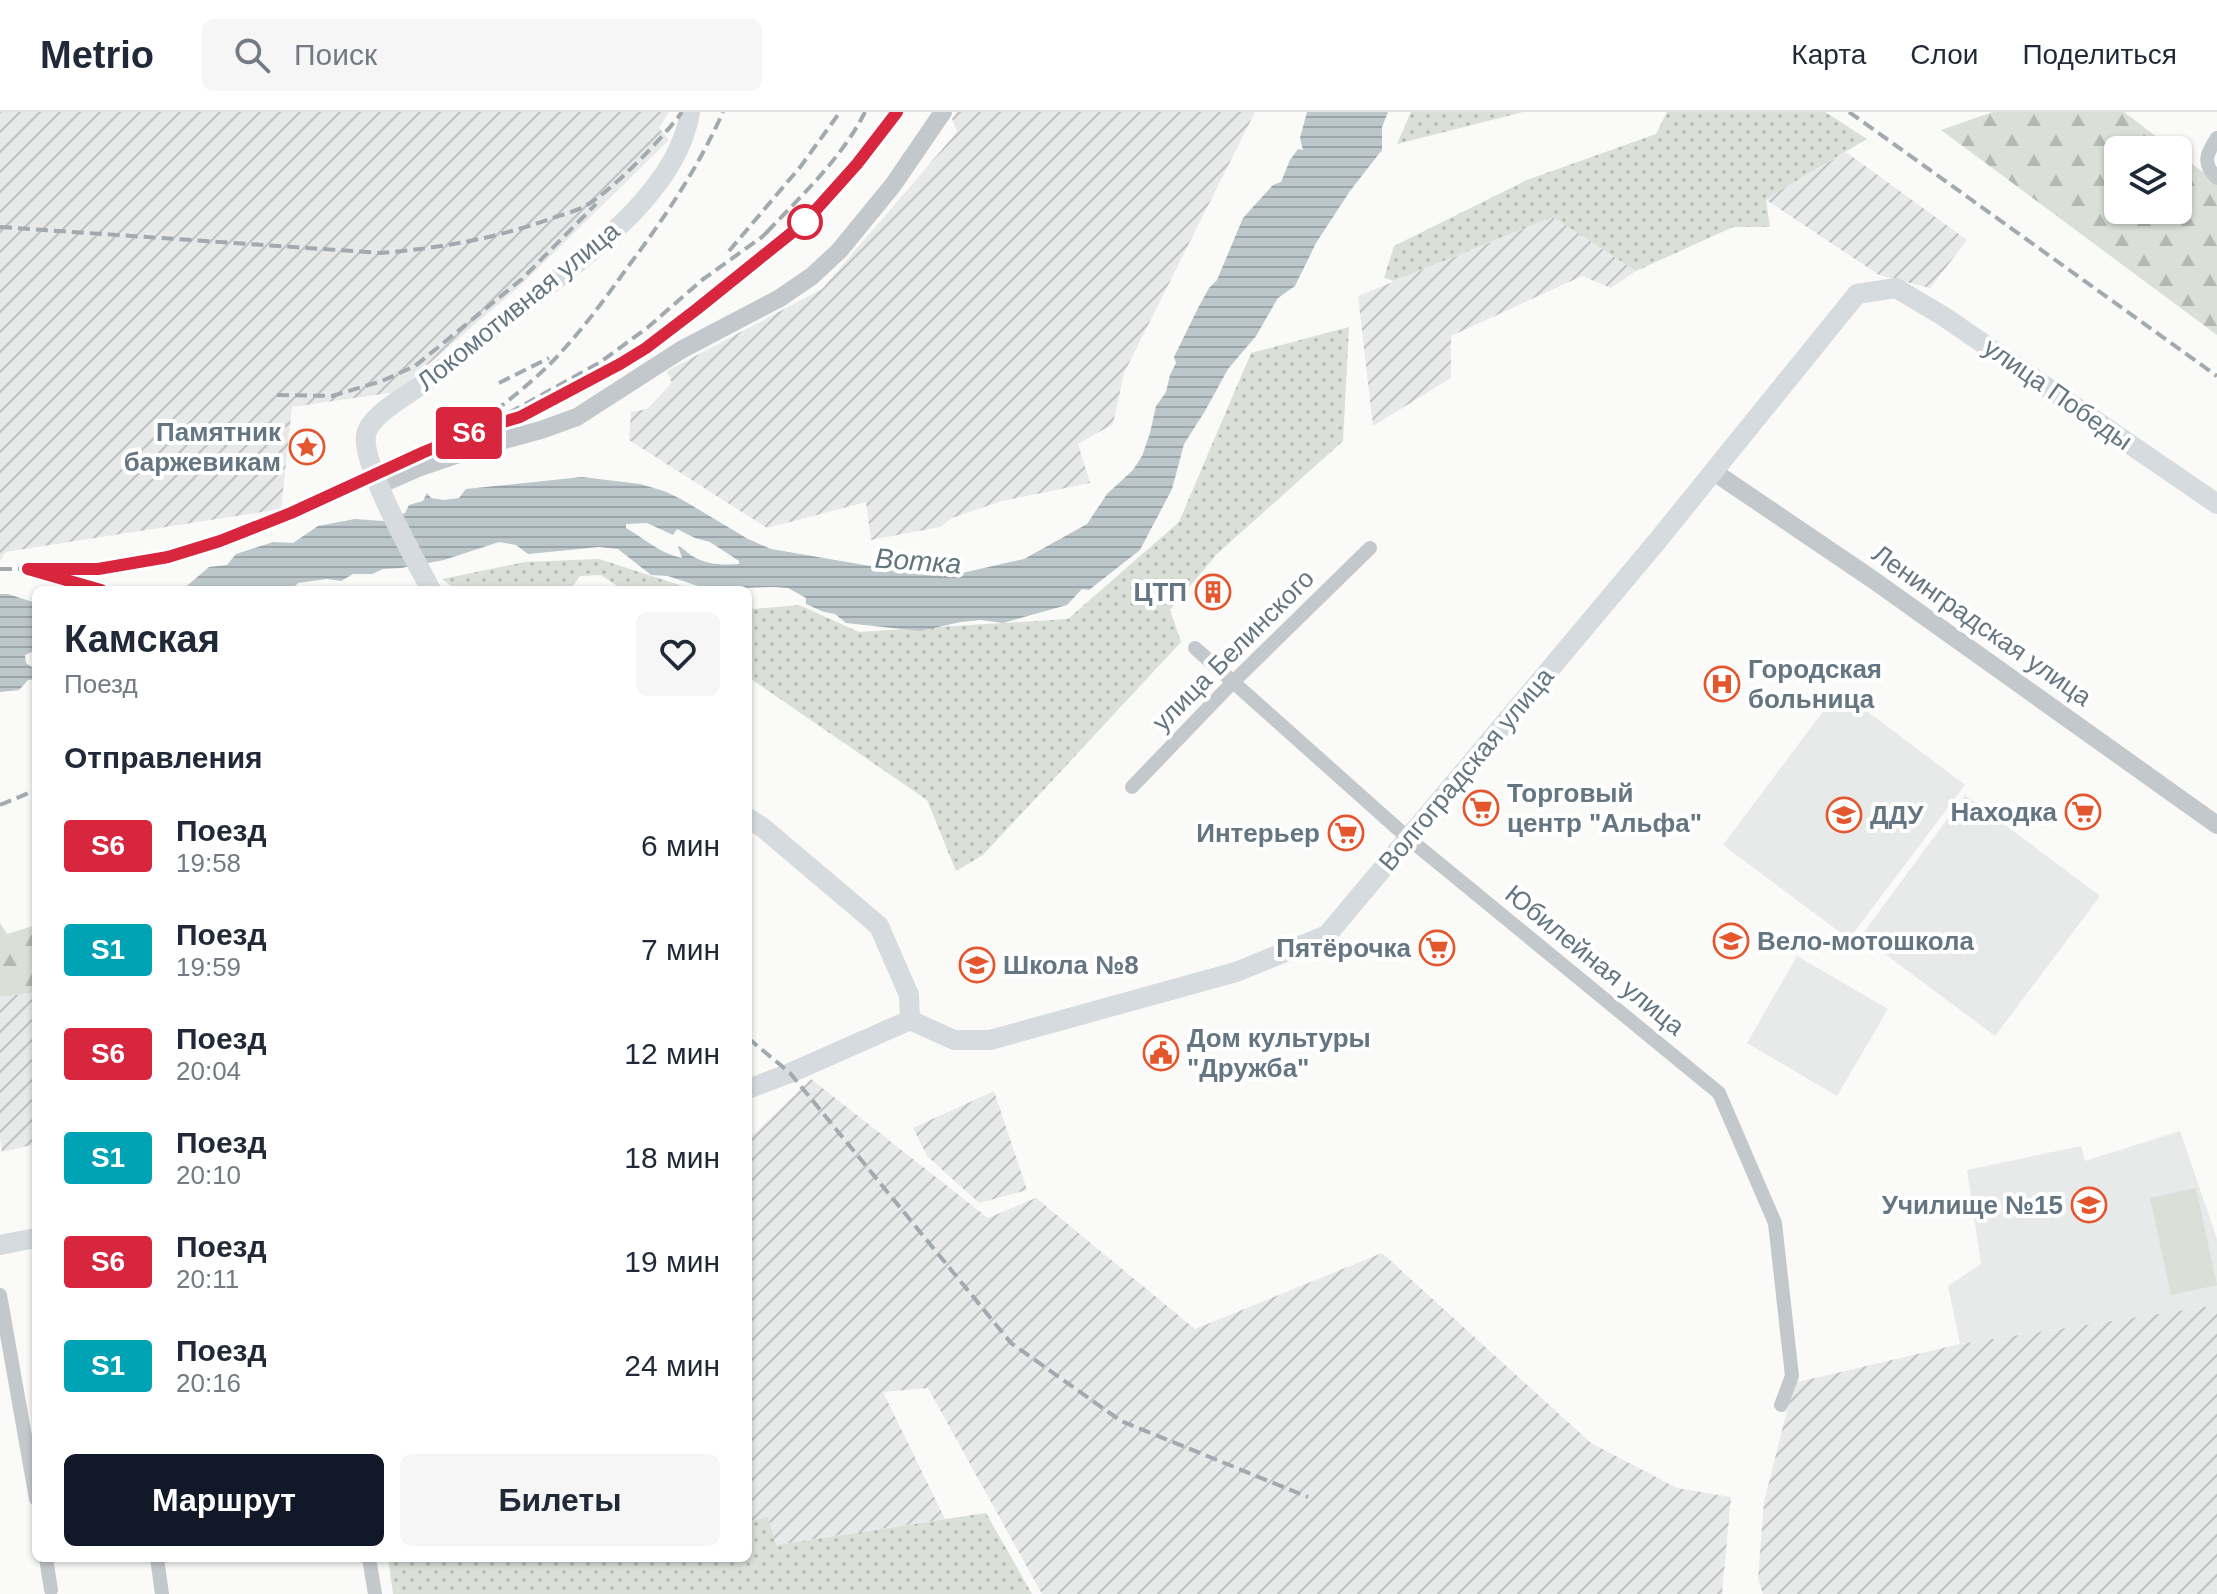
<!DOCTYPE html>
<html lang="ru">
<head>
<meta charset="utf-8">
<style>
	:root { --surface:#fff; --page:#f6f6f7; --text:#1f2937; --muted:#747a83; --line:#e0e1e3; --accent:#111827 }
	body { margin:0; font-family:Arial,sans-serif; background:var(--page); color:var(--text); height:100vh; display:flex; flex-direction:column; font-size:30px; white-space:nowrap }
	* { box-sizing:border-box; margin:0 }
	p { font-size:26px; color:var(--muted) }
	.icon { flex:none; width:44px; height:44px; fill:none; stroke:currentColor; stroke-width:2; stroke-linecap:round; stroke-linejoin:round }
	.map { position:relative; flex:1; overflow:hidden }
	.sheet { position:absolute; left:32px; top:474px; width:720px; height:976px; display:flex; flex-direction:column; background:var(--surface); border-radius:12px; box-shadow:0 2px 6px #0004 }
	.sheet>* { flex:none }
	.badge { padding:0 16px; border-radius:6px; font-size:28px; line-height:52px }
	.controls { position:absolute; left:2104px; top:24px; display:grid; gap:16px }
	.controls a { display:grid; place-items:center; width:88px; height:88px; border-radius:12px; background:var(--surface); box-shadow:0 2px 6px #0004; font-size:40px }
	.map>.badge { position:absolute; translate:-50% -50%; box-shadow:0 0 0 4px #fff }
	h2 { padding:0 32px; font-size:30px; line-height:72px }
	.round { display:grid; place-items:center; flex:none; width:84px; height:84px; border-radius:12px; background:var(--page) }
	.headline { display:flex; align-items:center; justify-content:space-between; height:136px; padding:0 32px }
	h1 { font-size:38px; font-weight:700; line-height:60px }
	.button { display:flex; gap:16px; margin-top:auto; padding:16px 32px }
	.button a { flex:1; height:92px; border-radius:12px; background:var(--accent); color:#fff; font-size:32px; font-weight:700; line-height:92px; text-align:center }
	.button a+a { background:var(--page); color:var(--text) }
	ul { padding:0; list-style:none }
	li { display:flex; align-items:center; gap:24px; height:104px; padding:0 32px }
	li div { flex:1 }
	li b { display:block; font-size:30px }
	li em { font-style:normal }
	li .badge { min-width:88px; font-weight:700; text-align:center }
	header { display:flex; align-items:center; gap:48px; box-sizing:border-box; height:112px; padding:0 40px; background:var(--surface); border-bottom:2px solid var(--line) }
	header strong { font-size:38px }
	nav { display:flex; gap:44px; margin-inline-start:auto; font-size:28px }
	.search { width:560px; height:72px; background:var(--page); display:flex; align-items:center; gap:20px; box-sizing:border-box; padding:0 28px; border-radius:12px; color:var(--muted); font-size:30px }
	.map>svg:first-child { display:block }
	.built { fill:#e8e9e9 }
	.industrial { fill:url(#industrial-furrows) }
	.green { fill:url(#green-dots) }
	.forest { fill:url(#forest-firs) }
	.pitch { fill:#dadfd7 }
	.water { fill:url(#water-rules); fill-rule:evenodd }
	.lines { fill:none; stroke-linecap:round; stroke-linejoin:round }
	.minor { stroke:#c3c8cc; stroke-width:14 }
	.tertiary { stroke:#c3c8cc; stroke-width:18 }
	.secondary { stroke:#d6dbdf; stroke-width:20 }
	.rail { stroke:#a2aab0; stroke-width:4; stroke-dasharray:12 6; stroke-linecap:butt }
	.line-casing { stroke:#fff; stroke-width:18 }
	.line { stroke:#d7263d; stroke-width:12 }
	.stop-dot { fill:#fff; stroke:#d7263d; stroke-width:4 }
	.labels { text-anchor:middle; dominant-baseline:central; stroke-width:8; stroke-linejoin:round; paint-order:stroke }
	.street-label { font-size:26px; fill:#657683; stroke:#fff }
	.poi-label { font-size:26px; font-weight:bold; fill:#657683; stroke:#fff; text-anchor:end }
	.water-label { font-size:28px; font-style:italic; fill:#60757c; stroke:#fff }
</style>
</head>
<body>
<header>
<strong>Metrio</strong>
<div class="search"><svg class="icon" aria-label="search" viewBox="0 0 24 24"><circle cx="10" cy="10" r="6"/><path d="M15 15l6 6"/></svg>Поиск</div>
<nav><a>Карта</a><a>Слои</a><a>Поделиться</a></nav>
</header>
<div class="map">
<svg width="2217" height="1482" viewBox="0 0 2217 1482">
	<defs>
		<pattern id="industrial-furrows" width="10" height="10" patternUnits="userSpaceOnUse" patternTransform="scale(2)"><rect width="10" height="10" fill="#e8e9e9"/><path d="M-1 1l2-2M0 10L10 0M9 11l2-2" fill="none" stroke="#c0c1c2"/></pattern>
		<pattern id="green-dots" width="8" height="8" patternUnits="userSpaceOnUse" patternTransform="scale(2)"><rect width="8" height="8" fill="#dadfd7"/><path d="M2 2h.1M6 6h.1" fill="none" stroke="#b4b9b4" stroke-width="1.8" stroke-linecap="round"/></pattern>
		<pattern id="forest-firs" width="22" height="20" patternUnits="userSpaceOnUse" patternTransform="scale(2)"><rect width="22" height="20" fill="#dadfd7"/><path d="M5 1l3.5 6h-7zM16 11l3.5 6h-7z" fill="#b4b9b4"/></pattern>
		<pattern id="water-rules" width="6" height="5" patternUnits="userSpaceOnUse" patternTransform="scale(2)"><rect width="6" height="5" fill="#bbc7cb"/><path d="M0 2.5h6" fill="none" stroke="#9ca6aa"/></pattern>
	</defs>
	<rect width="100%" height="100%" fill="#fafaf8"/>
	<!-- built -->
	<g class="built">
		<polygon points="1839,578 1965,673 1849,827 1723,733"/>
		<polygon points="1965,683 2100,784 1995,924 1861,824"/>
		<polygon points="1797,844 1888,897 1837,984 1747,931"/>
		<polygon points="2180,1019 2217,1127 2217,1193 1960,1232 1948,1174 1981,1152 1967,1058 2081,1034 2085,1049"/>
	</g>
	<!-- industrial -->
	<g class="industrial">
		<polygon points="0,0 669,0 659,16 669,28 522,172 396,280 292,295 281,397 5,440 0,450"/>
		<polygon points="957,0 1255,0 1124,261 1113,312 1078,332 1090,371 1002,389 952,406 940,415 871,428 866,390 767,416 629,328 631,300 647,297 672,271 667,259 822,177 957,20 952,7"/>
		<polygon points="1846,40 1967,128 1930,176 1879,163 1765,87"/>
		<polygon points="1553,105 1636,159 1611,176 1582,164 1451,224 1451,266 1373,314 1358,184"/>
		<polygon points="36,880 36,1032 2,1040 0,1027 0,885"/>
		<polygon points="811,967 988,1106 1036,1086 1195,1217 1382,1141 1591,1331 1677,1376 1731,1385 1722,1482 1042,1482 928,1276 883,1280 945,1407 775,1433 768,1405 748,1409 748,1028"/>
		<polygon points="994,979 1027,1078 979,1091 927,1044 913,1016"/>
		<polygon points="2217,1193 2217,1482 1763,1482 1758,1466 1764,1390 1794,1271 1960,1232"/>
	</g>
	<!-- green -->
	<g class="green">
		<polygon points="1411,0 1523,0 1397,32"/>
		<polygon points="1667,0 1825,0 1867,27 1766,87 1770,115 1733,115 1636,159 1553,105 1394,169 1384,166 1394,134 1527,68 1656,22"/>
		<polygon points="1349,215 1343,329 1217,442 1170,498 1181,530 983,743 956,759 927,688 748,565 748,495 754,497 799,493 859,520 1068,507 1179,410 1251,241"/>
		<polygon points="599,447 695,478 623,478 601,463 580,464 570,478 456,478 442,467 525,450"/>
		<polygon points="986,1401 1032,1482 393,1482 388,1446 528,1446 528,1449 545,1446 748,1446 748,1409 768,1405 776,1433"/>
	</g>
	<!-- forest -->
	<g class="forest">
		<polygon points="1993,0 2124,0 2174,38 2118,38 2118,98 2178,98 2178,41 2217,71 2217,223 1941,18"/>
		<polygon points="0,811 7,822 36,813 36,880 0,885"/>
	</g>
	<!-- pitch -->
	<polygon class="pitch" points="2196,1076 2217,1173 2171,1183 2150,1086"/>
	<!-- water -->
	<g class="water">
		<path d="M1307,0H1388L1382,15V38L1350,79L1316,131L1295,174L1278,186L1256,224L1228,257L1205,299L1184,332L1172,377L1140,438L1089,478L1082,477L1067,493L1003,511L981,508L961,510L920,519L846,511L835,502L824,500L806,492V486L788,476L774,475L707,477L668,464L651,463L618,437L599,435L528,442L516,433L499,430L444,448L401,456L383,457L372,462H353L341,469L327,467L298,471L291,478H182L209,455L227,453L236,442L273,430L293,431L318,414L355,407L383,409L405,401L409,393L423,389L427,381L431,386L444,388L459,386L466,377L582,365L640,372L664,379L681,387L748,427L771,437L917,462L949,464L1024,447L1087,412L1107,382L1133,358L1142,344L1150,321L1156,294L1166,280L1170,263L1176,251L1174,245L1198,196L1209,176L1217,168L1243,106L1273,73L1281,70L1290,48L1298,37L1303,38L1300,26ZM647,411L673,423L677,417L695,426L710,430L739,449V452C723,453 709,453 694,445C688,442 685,437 678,434L682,446C661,442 645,427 626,416V412Z"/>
		<polygon points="0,482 8,482 36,491 36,538 25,543 26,551 36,558 36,567 28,568 19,578 0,580"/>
	</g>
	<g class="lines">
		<!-- minor -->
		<g class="minor">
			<path d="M2217,26C2206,42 2202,52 2217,66"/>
			<polyline points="1195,536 1408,726 1719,981 1775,1111 1792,1264 1781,1293"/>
			<polyline points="1132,675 1233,570 1370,436"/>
			<polyline points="0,1183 36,1387"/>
			<polyline points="46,1446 51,1478"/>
			<polyline points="157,1446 162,1482"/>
			<polyline points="369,1446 375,1482"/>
		</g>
		<!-- tertiary -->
		<g class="tertiary">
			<polyline points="1714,360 1872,467 2217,713"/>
			<polyline points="379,373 418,356 482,334 541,318 577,305 681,238 780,186 812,164 839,139 893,73 943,0"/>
		</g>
		<!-- secondary -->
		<g class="secondary">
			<path d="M431,478C415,447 361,353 366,323C369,304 403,286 418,275C456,247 492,218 528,189C587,143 678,79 690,0"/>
			<polyline points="748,706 762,715 879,814 909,883 910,908"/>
			<polyline points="910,908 954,928 990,928 1236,860 1327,823 1654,433 1857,182 1896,176 1943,204 2217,392"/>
			<polyline points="748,977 790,961 910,908"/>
			<polyline points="0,1133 36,1126"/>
		</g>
		<!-- rail -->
		<g class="rail">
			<polyline points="1849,0 2217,264"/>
			<path d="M0,115L381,141C441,136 493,127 550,107C561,103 574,100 585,94C611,80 664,25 682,0"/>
			<path d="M767,120C802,83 842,46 865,0"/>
			<polyline points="729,139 801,54 840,0"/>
			<polyline points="595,265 646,236 805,110 857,52 897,0"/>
			<polyline points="499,271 549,246"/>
			<polyline points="277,283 332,284 382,269 415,254 522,167 596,92"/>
			<path d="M495,299C518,281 543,261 563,238C586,213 607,184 627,156C664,107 698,56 723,0"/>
			<polyline points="0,457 98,457 168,445 220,429 291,401 424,340 482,316 599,251 647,216 702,168 762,125 773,114"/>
			<polyline points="51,464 101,478"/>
			<polyline points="0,693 36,678"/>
			<polyline points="748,926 790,961 1011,1231 1121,1309 1308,1385"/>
		</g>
	</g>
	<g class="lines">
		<!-- line casing -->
		<g class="line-casing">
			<polyline id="line" points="101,478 28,457 98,457 168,445 220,429 291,401 424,340 482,316 520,305 620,252 646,236 697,197 805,110 857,52 897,0"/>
		</g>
		<!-- line -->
		<use href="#line" class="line"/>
	</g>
	<!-- icons -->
	<defs>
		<g id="sight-ring" transform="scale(1.8)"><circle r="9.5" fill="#fff" stroke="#e4572e" stroke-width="1.5"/><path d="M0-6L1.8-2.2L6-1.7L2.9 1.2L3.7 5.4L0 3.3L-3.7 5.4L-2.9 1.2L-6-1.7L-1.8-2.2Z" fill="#e4572e"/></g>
		<g id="building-ring" transform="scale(1.8)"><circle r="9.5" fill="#fff" stroke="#e4572e" stroke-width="1.5"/><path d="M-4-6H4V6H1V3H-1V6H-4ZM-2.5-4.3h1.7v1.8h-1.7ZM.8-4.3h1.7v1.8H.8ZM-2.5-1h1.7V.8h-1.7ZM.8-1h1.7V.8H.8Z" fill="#e4572e"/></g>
		<g id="hospital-ring" transform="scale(1.8)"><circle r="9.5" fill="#fff" stroke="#e4572e" stroke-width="1.5"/><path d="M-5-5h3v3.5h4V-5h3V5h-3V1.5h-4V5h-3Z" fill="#e4572e"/></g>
		<g id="supermarket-ring" transform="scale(1.8)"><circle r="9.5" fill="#fff" stroke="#e4572e" stroke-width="1.5"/><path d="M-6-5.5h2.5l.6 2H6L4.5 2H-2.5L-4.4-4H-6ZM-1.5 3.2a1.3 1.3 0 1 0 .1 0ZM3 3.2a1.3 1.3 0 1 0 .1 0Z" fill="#e4572e"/></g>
		<g id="school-ring" transform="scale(1.8)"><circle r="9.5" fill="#fff" stroke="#e4572e" stroke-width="1.5"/><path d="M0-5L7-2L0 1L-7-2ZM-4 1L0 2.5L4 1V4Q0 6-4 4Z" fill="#e4572e"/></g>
		<g id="civic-ring" transform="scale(1.8)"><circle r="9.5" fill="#fff" stroke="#e4572e" stroke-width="1.5"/><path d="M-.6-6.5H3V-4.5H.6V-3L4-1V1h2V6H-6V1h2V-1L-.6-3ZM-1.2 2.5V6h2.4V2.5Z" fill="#e4572e"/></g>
		<g id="university-ring" transform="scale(1.8)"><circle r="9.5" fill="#fff" stroke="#e4572e" stroke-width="1.5"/><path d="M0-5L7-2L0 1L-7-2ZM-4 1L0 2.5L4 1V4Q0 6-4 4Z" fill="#e4572e"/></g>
	</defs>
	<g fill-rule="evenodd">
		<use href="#sight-ring" x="307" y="335"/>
		<use href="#building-ring" x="1213" y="480"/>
		<use href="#hospital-ring" x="1722" y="572"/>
		<use href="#supermarket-ring" x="1481" y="696"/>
		<use href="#supermarket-ring" x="2083" y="700"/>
		<use href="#school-ring" x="1844" y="703"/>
		<use href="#supermarket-ring" x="1346" y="721"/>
		<use href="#school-ring" x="1731" y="829"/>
		<use href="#supermarket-ring" x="1437" y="836"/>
		<use href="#school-ring" x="977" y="853"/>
		<use href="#civic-ring" x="1161" y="941"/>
		<use href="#university-ring" x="2089" y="1093"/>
	</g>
	<!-- markers -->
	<circle class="stop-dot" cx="805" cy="110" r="16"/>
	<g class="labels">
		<!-- street labels -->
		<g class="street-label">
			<text transform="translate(518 194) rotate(-39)">Локомотивная улица</text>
			<text transform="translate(2058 282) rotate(35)">улица Победы</text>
			<text transform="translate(1982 513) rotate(35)">Ленинградская улица</text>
			<text transform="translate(1233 538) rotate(-45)">улица Белинского</text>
			<text transform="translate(1466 657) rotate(-50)">Волгоградская улица</text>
			<text transform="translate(1595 848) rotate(39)">Юбилейная улица</text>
		</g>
		<!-- poi labels -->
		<g class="poi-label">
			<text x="281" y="320">Памятник<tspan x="281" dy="30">баржевикам</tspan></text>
			<text x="1187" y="480">ЦТП</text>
			<text x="1748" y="557" text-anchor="start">Городская<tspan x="1748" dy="30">больница</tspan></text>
			<text x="1507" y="681" text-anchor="start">Торговый<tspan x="1507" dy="30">центр "Альфа"</tspan></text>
			<text x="2057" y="700">Находка</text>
			<text x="1870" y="703" text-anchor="start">ДДУ</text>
			<text x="1320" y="721">Интерьер</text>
			<text x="1757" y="829" text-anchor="start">Вело-мотошкола</text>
			<text x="1411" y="836">Пятёрочка</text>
			<text x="1003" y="853" text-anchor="start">Школа №8</text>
			<text x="1187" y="926" text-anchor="start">Дом культуры<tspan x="1187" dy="30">"Дружба"</tspan></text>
			<text x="2063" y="1093">Училище №15</text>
		</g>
		<!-- water labels -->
		<g class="water-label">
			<text transform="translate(918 449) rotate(4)">Вотка</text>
		</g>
	</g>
</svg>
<div class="controls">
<a><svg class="icon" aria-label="layers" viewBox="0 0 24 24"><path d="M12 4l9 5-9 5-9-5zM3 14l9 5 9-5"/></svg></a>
</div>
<b class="badge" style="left:469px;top:321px;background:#d7263d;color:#fff">S6</b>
<section class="sheet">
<div class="headline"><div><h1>Камская</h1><p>Поезд</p></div><a class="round"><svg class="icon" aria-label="heart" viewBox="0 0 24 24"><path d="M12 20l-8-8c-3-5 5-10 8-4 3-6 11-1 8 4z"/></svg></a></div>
<h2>Отправления</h2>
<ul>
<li><span class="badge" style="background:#d7263d;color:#fff">S6</span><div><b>Поезд</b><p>19:58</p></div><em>6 мин</em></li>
<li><span class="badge" style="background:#00a3b4;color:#fff">S1</span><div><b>Поезд</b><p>19:59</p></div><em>7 мин</em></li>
<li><span class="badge" style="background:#d7263d;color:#fff">S6</span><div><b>Поезд</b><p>20:04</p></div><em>12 мин</em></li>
<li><span class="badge" style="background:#00a3b4;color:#fff">S1</span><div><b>Поезд</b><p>20:10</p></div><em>18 мин</em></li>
<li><span class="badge" style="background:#d7263d;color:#fff">S6</span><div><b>Поезд</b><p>20:11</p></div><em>19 мин</em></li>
<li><span class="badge" style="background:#00a3b4;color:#fff">S1</span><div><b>Поезд</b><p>20:16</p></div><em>24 мин</em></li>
</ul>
<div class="button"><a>Маршрут</a><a>Билеты</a></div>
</section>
</div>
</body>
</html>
